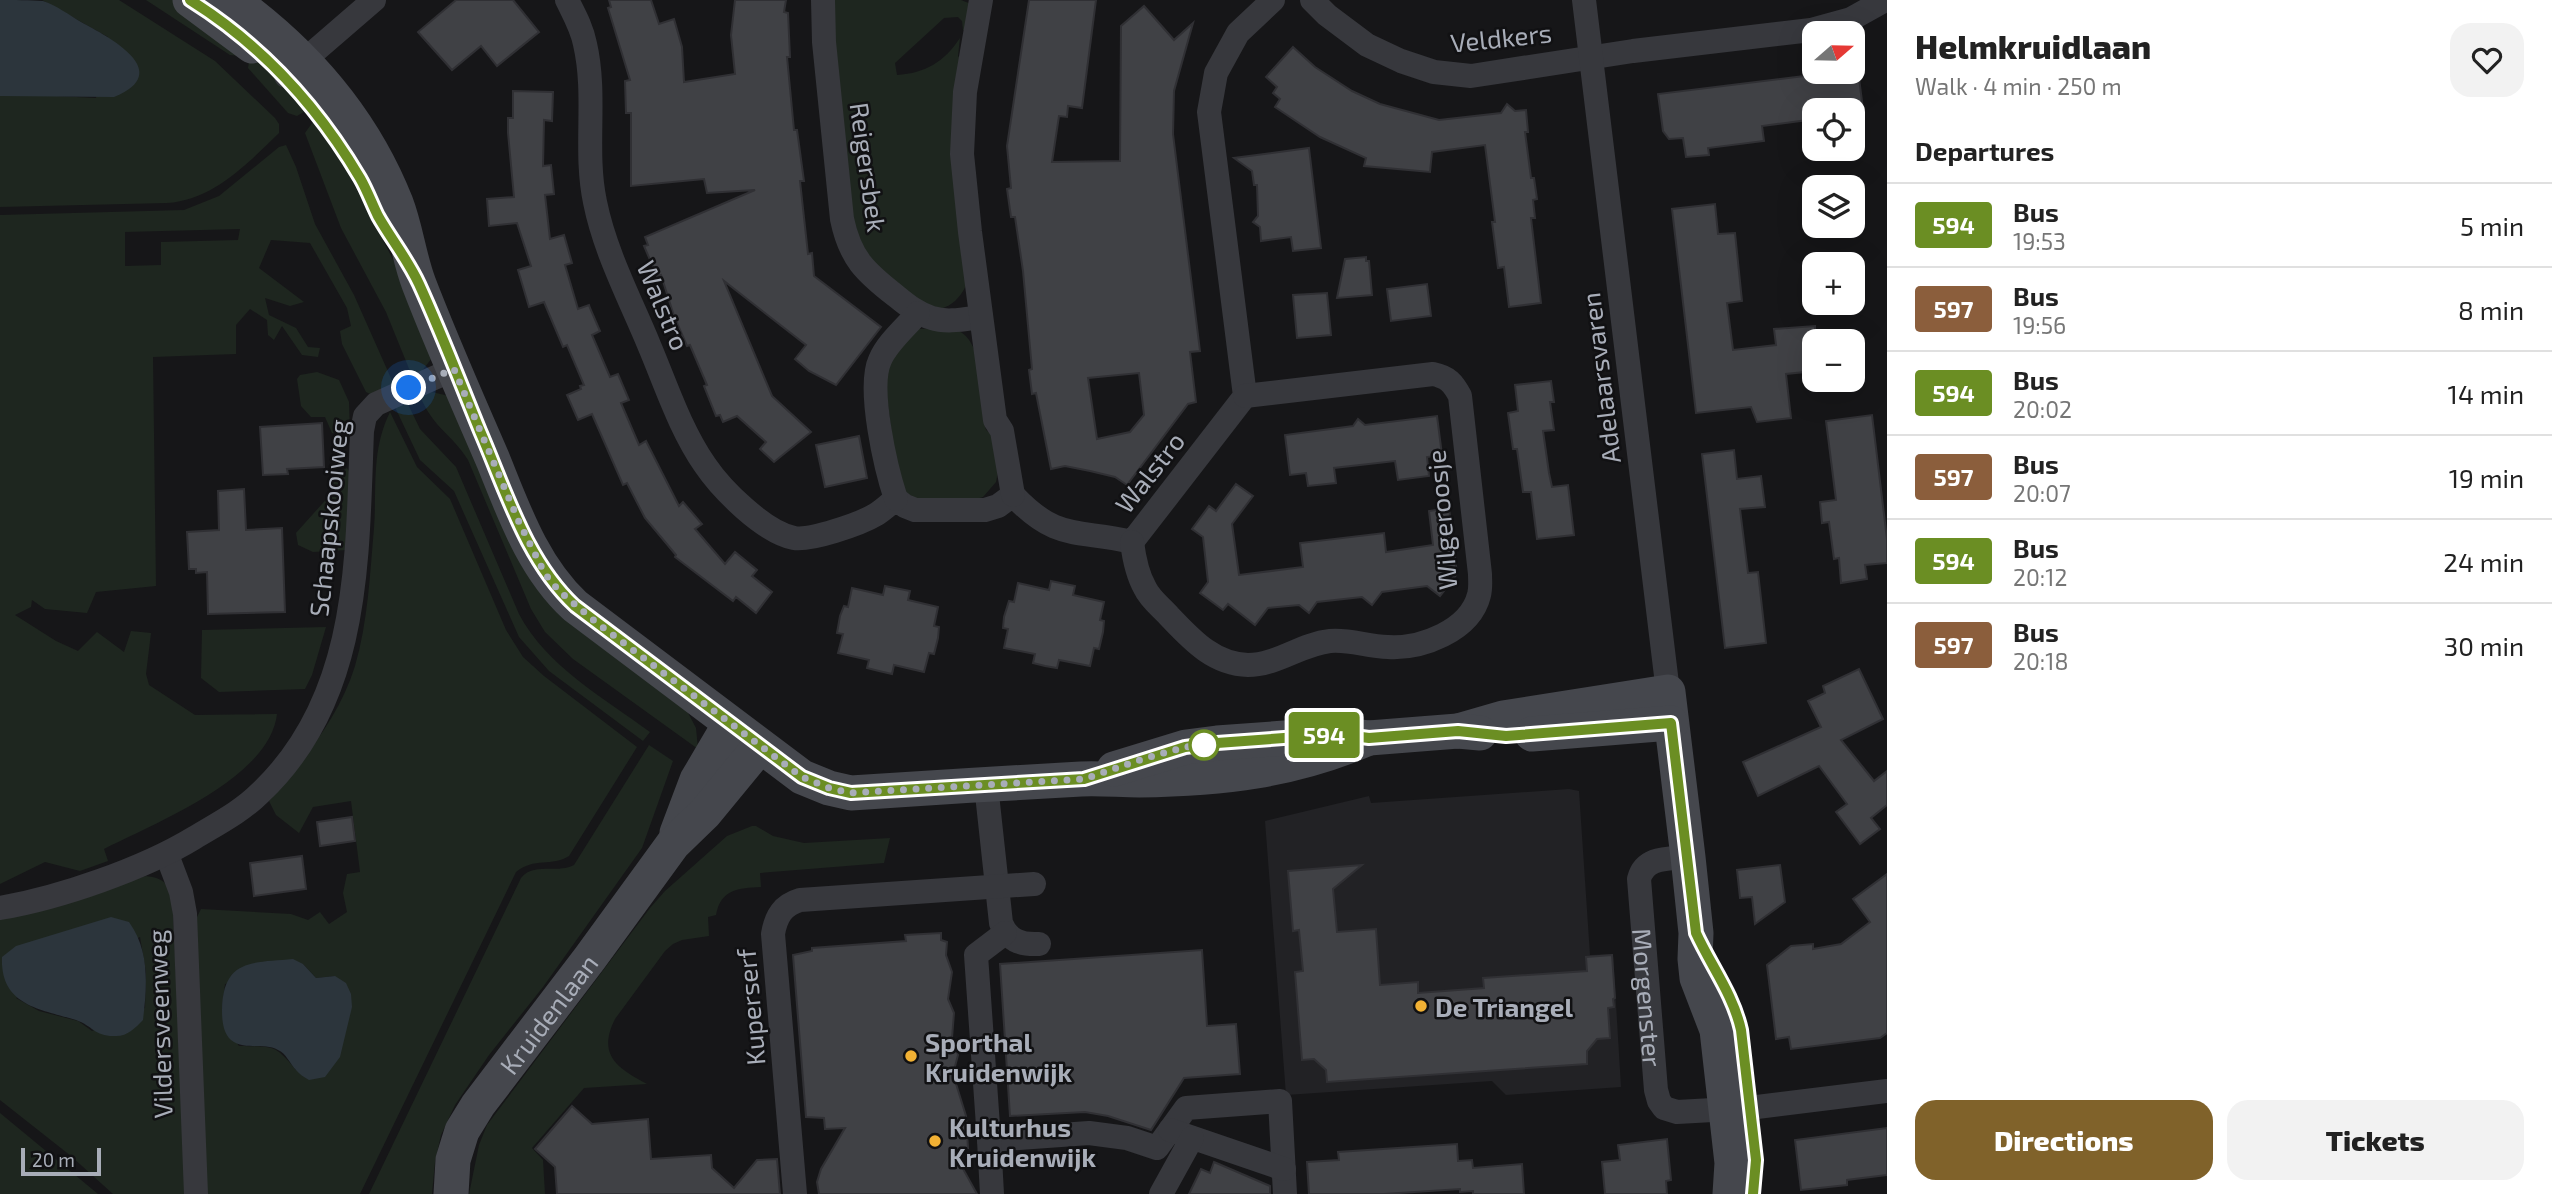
<!DOCTYPE html>
<html lang="en">
<head>
<meta charset="utf-8">
<style>
	:root { --surface:#fff; --page:#f2f2f2; --text:#222; --muted:#767676; --line:#e0e0e0; --accent:#80622a }
	body { margin:0; font-family:"Exo 2",sans-serif; background:var(--page); color:var(--text); height:100vh; display:flex; flex-direction:column; font-size:26px; white-space:nowrap }
	* { box-sizing:border-box; margin:0 }
	p { font-size:23px; color:var(--muted) }
	.icon { flex:none; width:38px; height:38px; fill:none; stroke:currentColor; stroke-width:2; stroke-linecap:round; stroke-linejoin:round }
	.map { position:relative; flex:1; overflow:hidden }
	.side { display:flex; flex-direction:column; background:var(--surface); width:665px }
	.side>* { flex:none }
	.badge { padding:0 14px; border-radius:5px; font-size:24px; line-height:46px }
	.needle { width:46px; rotate:70deg }
	.tools { position:absolute; left:1802px; top:21px; display:grid; gap:14px }
	.tools a { display:grid; place-items:center; width:63px; height:63px; border-radius:14px; background:var(--surface); box-shadow:0 7px 28px #0002; font-size:35px }
	.scale { position:absolute; left:21px; bottom:18px; width:80px; box-sizing:border-box; padding-left:7px; border:4px solid #a8adb8; border-top:0; font-size:19px; line-height:24px; white-space:nowrap; color:#a8adb8; -webkit-text-stroke:5px #111113; paint-order:stroke }
	.you { position:absolute; width:35px; height:35px; margin:-18px; border:5px solid #fff; border-radius:50%; background:#1a73e8; box-shadow:0 0 0 10px #1a73e833 }
	.map>.badge { position:absolute; translate:-50% -50%; box-shadow:0 0 0 4px #fff }
	h2 { padding:0 28px; font-size:26px; line-height:63px }
	.round { display:grid; place-items:center; flex:none; width:74px; height:74px; border-radius:21px; background:var(--page) }
	.head { display:flex; align-items:center; justify-content:space-between; height:119px; padding:0 28px }
	h1 { font-size:33px; font-weight:800; line-height:52px }
	.primary-button { display:flex; gap:14px; margin-top:auto; padding:14px 28px }
	.primary-button a { flex:1; height:80px; border-radius:21px; background:var(--accent); color:#fff; font-size:28px; font-weight:800; line-height:80px; text-align:center }
	.primary-button a+a { background:var(--page); color:var(--text) }
	ul { padding:0; list-style:none }
	li { display:flex; align-items:center; gap:21px; height:84px; padding:0 28px; border-top:2px solid var(--line) }
	li div { flex:1 }
	li b { display:block; font-size:26px }
	li em { font-style:normal }
	li .badge { min-width:77px; font-weight:700; text-align:center }
	main { display:flex; flex:1; min-height:0 }
	.map>svg:first-child { display:block }
	.built { fill:#222225 }
	.green { fill:#1e261f; fill-rule:evenodd }
	.water { fill:#2c353c }
	.building { fill:#404145; stroke:#303034; stroke-width:2; fill-rule:evenodd }
	.lines { fill:none; stroke-linecap:round; stroke-linejoin:round }
	.street { stroke:#37383d; stroke-width:24 }
	.secondary { stroke:#45474d; stroke-width:35 }
	.line-casing { stroke:#fff; stroke-width:16 }
	.line { stroke:#6b8e23; stroke-width:10 }
	.walk { stroke:#a8adb8; stroke-width:7; stroke-dasharray:0 12.6 }
	.stop-dot { fill:#fff; stroke:#6b8e23; stroke-width:3.5 }
	.poi-dot { fill:#f2b134; stroke:#111113; stroke-width:2.5 }
	.labels { text-anchor:middle; dominant-baseline:central; stroke-width:5; stroke-linejoin:round; paint-order:stroke }
	.street-label { font-size:26px; fill:#a8adb8; stroke:#111113 }
	.poi-label { font-size:26px; font-weight:bold; fill:#a8adb8; stroke:#111113; text-anchor:start }
</style>
</head>
<body>
<main>
<div class="map">
<svg width="1887" height="1194" viewBox="0 0 1887 1194">
	<rect width="100%" height="100%" fill="#161618"/>
	<!-- built -->
	<polygon class="built" points="1569,789 1579,791 1590,955 1613,954 1621,1087 1506,1095 1492,1081 1286,1095 1265,821 1369,796 1371,803"/>
	<!-- green -->
	<g class="green">
		<path d="M42,0H119L215,61L275,118L279,124V133C247,164 213,200 167,203L0,207V96L37,95L96,98L108,37Z"/>
		<polygon points="146,0 176,0 241,56 230,55"/>
		<path d="M834,0H961L971,4L967,31L963,30L962,21L958,17L944,18L895,63L897,75C926,73 944,62 960,38L958,56L961,59L967,283C960,300 945,315 925,306C916,302 907,292 900,285C888,276 876,267 868,255C860,245 856,233 853,221L835,55Z"/>
		<polygon points="255,56 307,110 297,116 288,113 248,68 249,62"/>
		<polygon points="315,119 344,165 401,275 432,358 421,372 412,376 386,312 341,228 305,133"/>
		<path d="M286,145L296,167L315,224L354,295L394,385L370,394L366,392L342,344L340,331L351,326L347,308L310,243L271,240L259,268L304,302L290,306L265,298L269,315L296,328L308,347L320,348L318,357L302,355L282,326L274,340L268,335L267,320L250,309L236,325V354L153,357L156,586L96,592L87,613L45,609L32,600L31,607L15,615L56,641L78,651L97,632L124,652L131,631L151,633L146,674L149,685L195,715L277,714C270,778 155,823 104,849L108,861L80,871L45,862L0,884V215L184,210L219,196L279,147ZM240,229L238,240L161,242V265L125,266V232Z"/>
		<path d="M918,329C929,329 945,327 956,330C985,339 983,404 986,430L994,436L998,471L996,482L983,497L973,500H917L903,490L897,475L884,373L908,335Z"/>
		<polygon points="317,372 339,380 349,402 350,433 332,433 325,417 311,417 301,406 297,379 300,375"/>
		<path d="M432,392L453,397L512,537L686,709L696,728L698,749L573,659L545,632L531,609L468,460C452,434 433,428 420,396Z"/>
		<path d="M406,400L420,429L456,467L519,614C546,666 604,698 650,732L643,741L549,671L519,637L454,491L420,460L394,405Z"/>
		<path d="M390,412L417,467L450,499L506,630L523,657L544,676L637,747L569,856C552,867 534,857 516,872L360,1194H206L194,923L201,909L291,914L308,920L320,912L329,924L347,912L343,893L347,874L360,872L351,801L313,807L299,833L276,815L269,801C303,760 339,718 355,666C368,622 370,573 374,528C377,486 371,451 390,412ZM303,964L316,978L335,976L296,1070C274,1043 273,1047 239,1046C220,1019 221,1016 225,984Z"/>
		<polygon points="347,468 352,476 347,550 313,552 298,545 296,533 331,494 333,476"/>
		<polygon points="326,627 312,675 305,689 219,692 201,678 202,630"/>
		<path d="M649,745L673,761L642,848L543,987L489,1055L455,1105L441,1135L435,1162L432,1194H369L521,878C534,862 557,874 574,865Z"/>
		<path d="M752,826H756L773,836L804,843L890,838L884,863L760,873L761,887C738,888 721,889 716,915L708,917L709,936L682,940L673,944L665,951L615,1019C597,1055 617,1068 647,1084L584,1088L532,1148L543,1160L545,1194H469L479,1145L487,1125L650,908L665,891L727,836Z"/>
		<path d="M146,876C161,878 166,881 172,895L187,1194H113L71,1156L0,1100V919ZM140,937L146,972L145,1008L92,1031L78,1021L39,1011L16,998Z"/>
		<polygon points="0,1113 98,1194 0,1194"/>
	</g>
	<!-- water -->
	<g class="water">
		<path d="M0,0C13,0 31,0 43,1C56,5 69,15 81,22C109,37 176,72 114,97L0,96Z"/>
		<path d="M111,917L129,922C150,951 147,986 143,1020C135,1028 128,1036 116,1036C95,1037 93,1026 76,1020C41,1009 0,1006 2,957L16,946Z"/>
		<path d="M293,959L303,964L316,978L335,976L346,983L351,994L352,1007L340,1057L325,1077L309,1080C304,1077 299,1074 296,1070C290,1064 286,1053 278,1050C263,1042 245,1051 231,1040C223,1033 222,1020 222,1010C223,958 253,963 293,959Z"/>
	</g>
	<!-- building -->
	<g class="building">
		<polygon points="456,0 513,0 539,32 497,66 481,46 452,70 418,32"/>
		<polygon points="609,0 651,0 659,24 674,19 682,47 684,82 735,74 731,35 735,0 786,0 784,12 788,13 790,57 787,57 794,130 797,130 804,181 800,181 808,254 812,253 814,276 881,327 836,385 809,371 795,359 806,345 724,281 772,396 811,432 774,462 760,449 766,442 737,416 723,422 720,415 716,416 704,386 707,385 690,345 687,346 674,316 661,275 657,276 644,246 648,245 645,237 755,190 707,193 704,179 631,186 631,113 626,113 625,81 630,80 608,8 611,7"/>
		<path d="M1029,0H1096L1082,108L1068,106L1067,117L1059,116L1052,162L1120,161L1121,26L1144,6L1174,40L1193,23L1174,91L1173,134L1200,351L1190,352L1196,402L1188,404L1127,485L1115,477L1090,471L1065,466L1051,469L1036,393L1032,394L1029,370L1032,369L1023,271L1015,217H1011L1007,189L1011,188L1007,146ZM1139,373L1144,415L1130,432L1097,439L1088,378Z"/>
		<polygon points="1293,47 1315,67 1352,91 1380,104 1439,120 1501,113 1507,104 1515,111 1526,110 1528,132 1525,132 1531,178 1534,178 1537,199 1533,200 1535,218 1531,218 1541,303 1509,307 1504,267 1498,268 1492,222 1495,222 1485,145 1432,152 1430,172 1364,166 1366,158 1320,137 1275,107 1280,99 1273,93 1277,87 1266,77"/>
		<polygon points="1853,70 1858,70 1863,109 1815,110 1815,119 1762,126 1764,141 1708,148 1709,155 1686,157 1683,138 1669,139 1663,131 1658,94"/>
		<polygon points="513,91 553,92 552,121 544,120 543,166 551,165 554,194 545,195 550,239 564,235 572,263 565,265 578,309 589,305 590,308 600,331 592,335 610,377 618,374 629,400 621,403 639,445 646,441 679,506 683,502 702,524 695,529 725,564 735,552 757,570 752,576 772,592 756,613 736,597 733,601 675,557 676,555 645,518 627,483 623,485 592,414 578,420 567,395 581,389 580,386 584,385 567,345 563,347 544,302 529,307 518,270 531,266 517,223 489,226 487,199 514,197 508,133 508,118 513,118"/>
		<polygon points="1309,148 1321,248 1293,251 1291,237 1261,241 1260,227 1253,222 1258,216 1257,185 1254,185 1252,171 1234,158"/>
		<polygon points="1715,204 1718,234 1735,233 1742,301 1727,303 1733,350 1776,345 1774,329 1815,326 1815,371 1786,374 1791,418 1757,422 1751,407 1696,413 1672,209"/>
		<polygon points="1366,257 1366,261 1369,261 1372,295 1337,298 1345,259"/>
		<polygon points="1427,284 1431,316 1391,321 1387,289"/>
		<polygon points="1327,293 1331,335 1297,338 1293,295"/>
		<polygon points="1551,381 1554,402 1550,402 1554,430 1543,431 1549,473 1552,487 1568,485 1574,535 1537,539 1531,492 1523,492 1517,449 1513,449 1508,413 1518,411 1515,385"/>
		<polygon points="1872,415 1887,539 1887,563 1865,565 1867,579 1841,583 1839,558 1834,559 1829,522 1822,523 1820,502 1836,500 1826,421"/>
		<polygon points="1437,416 1442,455 1427,457 1429,476 1398,480 1395,461 1334,468 1336,483 1308,486 1306,473 1290,475 1285,435 1353,426 1358,419 1365,425"/>
		<polygon points="322,423 324,467 287,469 288,474 263,475 260,427"/>
		<polygon points="859,436 867,478 825,487 816,445"/>
		<polygon points="1734,450 1737,479 1761,476 1765,507 1740,509 1748,573 1758,572 1766,643 1725,648 1702,454"/>
		<polygon points="1236,484 1253,496 1232,524 1239,575 1303,567 1300,543 1384,533 1386,552 1433,545 1429,511 1449,508 1457,574 1440,596 1427,586 1382,592 1372,605 1362,597 1317,602 1309,613 1299,605 1268,608 1255,625 1228,604 1223,610 1200,593 1208,582 1203,537 1192,529 1209,506 1216,511"/>
		<polygon points="244,489 246,530 282,528 285,612 208,614 207,572 196,573 196,569 189,569 187,532 219,530 218,491"/>
		<polygon points="1051,581 1075,586 1073,595 1104,602 1100,620 1104,621 1103,632 1099,649 1094,648 1090,666 1059,660 1057,668 1045,666 1033,663 1035,654 1004,648 1008,629 1003,628 1004,617 1009,601 1014,602 1018,583 1049,590"/>
		<polygon points="885,586 910,591 908,600 938,607 934,626 939,627 938,638 934,654 929,653 924,672 894,665 892,674 879,671 867,668 869,660 838,653 843,634 837,633 840,616 844,606 848,607 852,588 883,595"/>
		<polygon points="1859,669 1883,719 1841,740 1874,781 1887,771 1887,805 1871,818 1880,829 1860,844 1836,812 1847,804 1819,766 1758,796 1743,762 1821,727 1808,701 1825,693 1823,686"/>
		<polygon points="352,817 355,841 320,846 317,822"/>
		<polygon points="302,856 306,889 254,896 250,863"/>
		<polygon points="1362,865 1333,889 1337,932 1376,929 1380,985 1418,982 1418,993 1484,988 1483,978 1587,971 1586,957 1612,955 1615,998 1613,999 1614,1007 1608,1008 1610,1038 1597,1039 1587,1051 1587,1064 1327,1082 1326,1070 1314,1059 1302,1060 1295,972 1303,971 1299,930 1293,931 1288,871"/>
		<polygon points="1780,865 1785,902 1755,924 1752,897 1740,898 1737,870"/>
		<polygon points="1887,874 1887,1033 1880,1038 1791,1049 1789,1037 1776,1039 1767,965 1791,946 1813,944 1813,949 1841,944 1870,922 1853,899"/>
		<polygon points="941,933 941,940 947,942 946,955 952,972 948,999 954,1013 952,1038 958,1055 953,1074 966,1116 968,1148 952,1149 977,1194 819,1194 817,1182 821,1169 845,1128 825,1129 824,1118 806,1117 793,955 812,951 812,948 906,941 905,935"/>
		<polygon points="1202,950 1207,1026 1236,1024 1240,1074 1184,1078 1151,1130 1108,1116 1085,1112 1010,1116 1000,964"/>
		<polygon points="572,1106 592,1124 648,1119 651,1159 711,1155 712,1168 734,1188 757,1160 777,1159 780,1194 557,1194 555,1167 535,1149"/>
		<polygon points="1887,1128 1887,1175 1847,1180 1847,1185 1801,1190 1795,1140"/>
		<polygon points="1667,1139 1671,1180 1666,1181 1667,1194 1605,1194 1602,1162 1620,1160 1618,1145"/>
		<polygon points="1457,1144 1458,1161 1472,1160 1473,1168 1522,1164 1524,1194 1473,1194 1473,1191 1460,1192 1460,1189 1384,1194 1309,1194 1307,1162 1339,1160 1338,1152"/>
		<polygon points="1214,1162 1270,1186 1270,1194 1189,1194 1201,1169 1210,1173"/>
	</g>
	<g class="lines">
		<!-- street -->
		<g class="street">
			<path d="M567,0C574,14 582,28 585,44C597,96 584,150 595,202C605,252 630,299 649,345C666,385 680,429 705,465C722,490 764,532 794,538C810,541 860,524 875,515C882,511 889,504 896,499L905,506L915,510H985L998,506L1013,495C1057,542 1077,529 1132,542L1245,396L1209,112L1216,73L1238,33L1273,0"/>
			<path d="M823,0L824,42L842,219C850,258 865,272 896,296C907,305 918,314 932,318C947,323 965,319 981,317"/>
			<polyline points="981,0 965,92 962,154 970,232 995,420 1002,431 1013,495"/>
			<polyline points="1312,0 1327,15 1367,45 1401,61 1434,72 1471,76 1633,51 1811,30 1851,19 1885,0"/>
			<polyline points="1584,0 1668,692"/>
			<polyline points="286,76 374,0"/>
			<path d="M896,499C886,469 867,388 880,360C887,343 906,327 918,313"/>
			<path d="M1132,542C1134,558 1137,574 1145,588C1150,599 1161,607 1169,616C1191,639 1213,664 1248,665C1277,665 1301,644 1330,641C1350,639 1368,647 1388,647C1421,649 1470,631 1479,595C1481,588 1480,581 1480,574L1460,396C1453,383 1448,377 1433,374L1245,396"/>
			<path d="M986,785L1001,923C1008,940 1020,945 1039,944"/>
			<polyline points="167,855 181,892 185,914 196,1194"/>
			<path id="s1" d="M1688,857C1669,859 1645,856 1639,879L1656,1090L1659,1101L1664,1108L1677,1112L1749,1108L1887,1091"/>
			<path d="M0,908C59,898 143,869 194,838C217,824 241,812 260,793C361,698 357,558 362,431L365,416L376,404L454,369"/>
			<polyline points="1005,933 976,955 989,1140 1089,1133 1127,1138 1157,1148 1186,1108 1280,1101 1285,1194"/>
			<polyline points="1170,1130 1284,1169"/>
			<polyline points="989,1140 992,1194"/>
			<path d="M795,1194L773,934C776,916 783,905 800,900L1034,884"/>
			<polyline points="1161,1194 1192,1138"/>
		</g>
		<!-- secondary -->
		<g class="secondary">
			<polyline points="190,0 252,46"/>
			<path d="M232,0C304,52 363,120 396,203C406,229 409,258 419,284C442,344 468,402 493,460C514,512 533,567 575,606L802,777L829,788L851,793C928,788 1004,783 1081,779C1100,778 1120,780 1139,780C1222,779 1292,771 1369,738"/>
			<polyline points="1458,731 1503,718 1668,692 1688,857 1696,933 1695,959 1697,978 1717,1030 1732,1163 1730,1194"/>
			<polyline points="1532,734 1671,723"/>
			<polyline points="1114,769 1186,747 1217,743 1339,734 1369,738 1458,731 1480,733"/>
			<polyline points="677,833 697,780 730,724"/>
			<path id="s2" d="M451,1194L453,1160L462,1131L478,1105L590,958L673,844L705,813L760,746"/>
		</g>
	</g>
	<g class="lines">
		<!-- line casing -->
		<g class="line-casing">
			<path id="line" d="M190,0C262,45 317,105 360,178C367,190 372,204 378,216C391,239 408,260 419,284C441,332 460,382 480,431C506,491 526,560 575,606L802,777L829,788L851,793L1084,779L1185,747L1217,743L1339,734L1369,738L1458,731L1506,736L1671,723L1696,933C1711,966 1733,994 1741,1030L1756,1160L1753,1194"/>
		</g>
		<!-- line -->
		<use href="#line" class="line"/>
		<!-- walk -->
		<polyline class="walk" points="409,388 454,369 519,522 545,574 559,591 597,623 802,777 829,788 851,793 1084,779 1143,759 1185,747 1204,745"/>
	</g>
	<!-- markers -->
	<circle class="stop-dot" cx="1204" cy="745" r="14"/>
	<g class="poi-dot">
		<circle cx="1421" cy="1006" r="7"/>
		<circle cx="911" cy="1056" r="7"/>
		<circle cx="935" cy="1141" r="7"/>
	</g>
	<g class="labels">
		<!-- street labels -->
		<g class="street-label">
			<text transform="translate(1501 37) rotate(-6)">Veldkers</text>
			<text transform="translate(869 167) rotate(82)">Reigersbek</text>
			<text transform="translate(664 305) rotate(67)">Walstro</text>
			<text transform="translate(1600 378) rotate(-97)">Adelaarsvaren</text>
			<text transform="translate(1149 472) rotate(-52)">Walstro</text>
			<text transform="translate(328 518) rotate(-84)">Schaapskooiweg</text>
			<text transform="translate(1441 520) rotate(-95)">Wilgeroosje</text>
			<text stroke="none"><textPath href="#s1" startOffset="177">Morgenster</textPath></text>
			<text transform="translate(750 1007) rotate(-95)">Kuperserf</text>
			<text stroke="none"><textPath href="#s2" startOffset="210">Kruidenlaan</textPath></text>
			<text transform="translate(159 1024) rotate(-92)">Vildersveenweg</text>
		</g>
		<!-- poi labels -->
		<g class="poi-label">
			<text x="1435" y="1006">De Triangel</text>
			<text x="925" y="1041">Sporthal<tspan x="925" dy="30">Kruidenwijk</tspan></text>
			<text x="949" y="1126">Kulturhus<tspan x="949" dy="30">Kruidenwijk</tspan></text>
		</g>
	</g>
</svg>
<div class="tools">
<a><svg class="needle" viewBox="-14 -14 28 28"><path d="M0-13l5 13h-10z" fill="#e53935"/><path d="M0 13l5-13h-10z" fill="#767676"/></svg></a>
<a><svg class="icon" aria-label="locate" viewBox="0 0 24 24"><circle cx="12" cy="12" r="6"/><path d="M12 2v4M12 18v4M2 12h4M18 12h4"/></svg></a>
<a><svg class="icon" aria-label="layers" viewBox="0 0 24 24"><path d="M12 4l9 5-9 5-9-5zM3 14l9 5 9-5"/></svg></a>
<a>+</a>
<a>−</a>
</div>
<div class="scale">20 m</div>
<div class="you" style="left:409px;top:388px"></div>
<b class="badge" style="left:1324px;top:735px;background:#6b8e23;color:#fff">594</b>
</div>
<section class="side">
<div class="head"><div><h1>Helmkruidlaan</h1><p>Walk · 4 min · 250 m</p></div><a class="round"><svg class="icon" aria-label="heart" viewBox="0 0 24 24"><path d="M12 20l-8-8c-3-5 5-10 8-4 3-6 11-1 8 4z"/></svg></a></div>
<h2>Departures</h2>
<ul>
<li><span class="badge" style="background:#6b8e23;color:#fff">594</span><div><b>Bus</b><p>19:53</p></div><em>5 min</em></li>
<li><span class="badge" style="background:#8b5e3c;color:#fff">597</span><div><b>Bus</b><p>19:56</p></div><em>8 min</em></li>
<li><span class="badge" style="background:#6b8e23;color:#fff">594</span><div><b>Bus</b><p>20:02</p></div><em>14 min</em></li>
<li><span class="badge" style="background:#8b5e3c;color:#fff">597</span><div><b>Bus</b><p>20:07</p></div><em>19 min</em></li>
<li><span class="badge" style="background:#6b8e23;color:#fff">594</span><div><b>Bus</b><p>20:12</p></div><em>24 min</em></li>
<li><span class="badge" style="background:#8b5e3c;color:#fff">597</span><div><b>Bus</b><p>20:18</p></div><em>30 min</em></li>
</ul>
<div class="primary-button"><a>Directions</a><a>Tickets</a></div>
</section>
</main>
</body>
</html>
